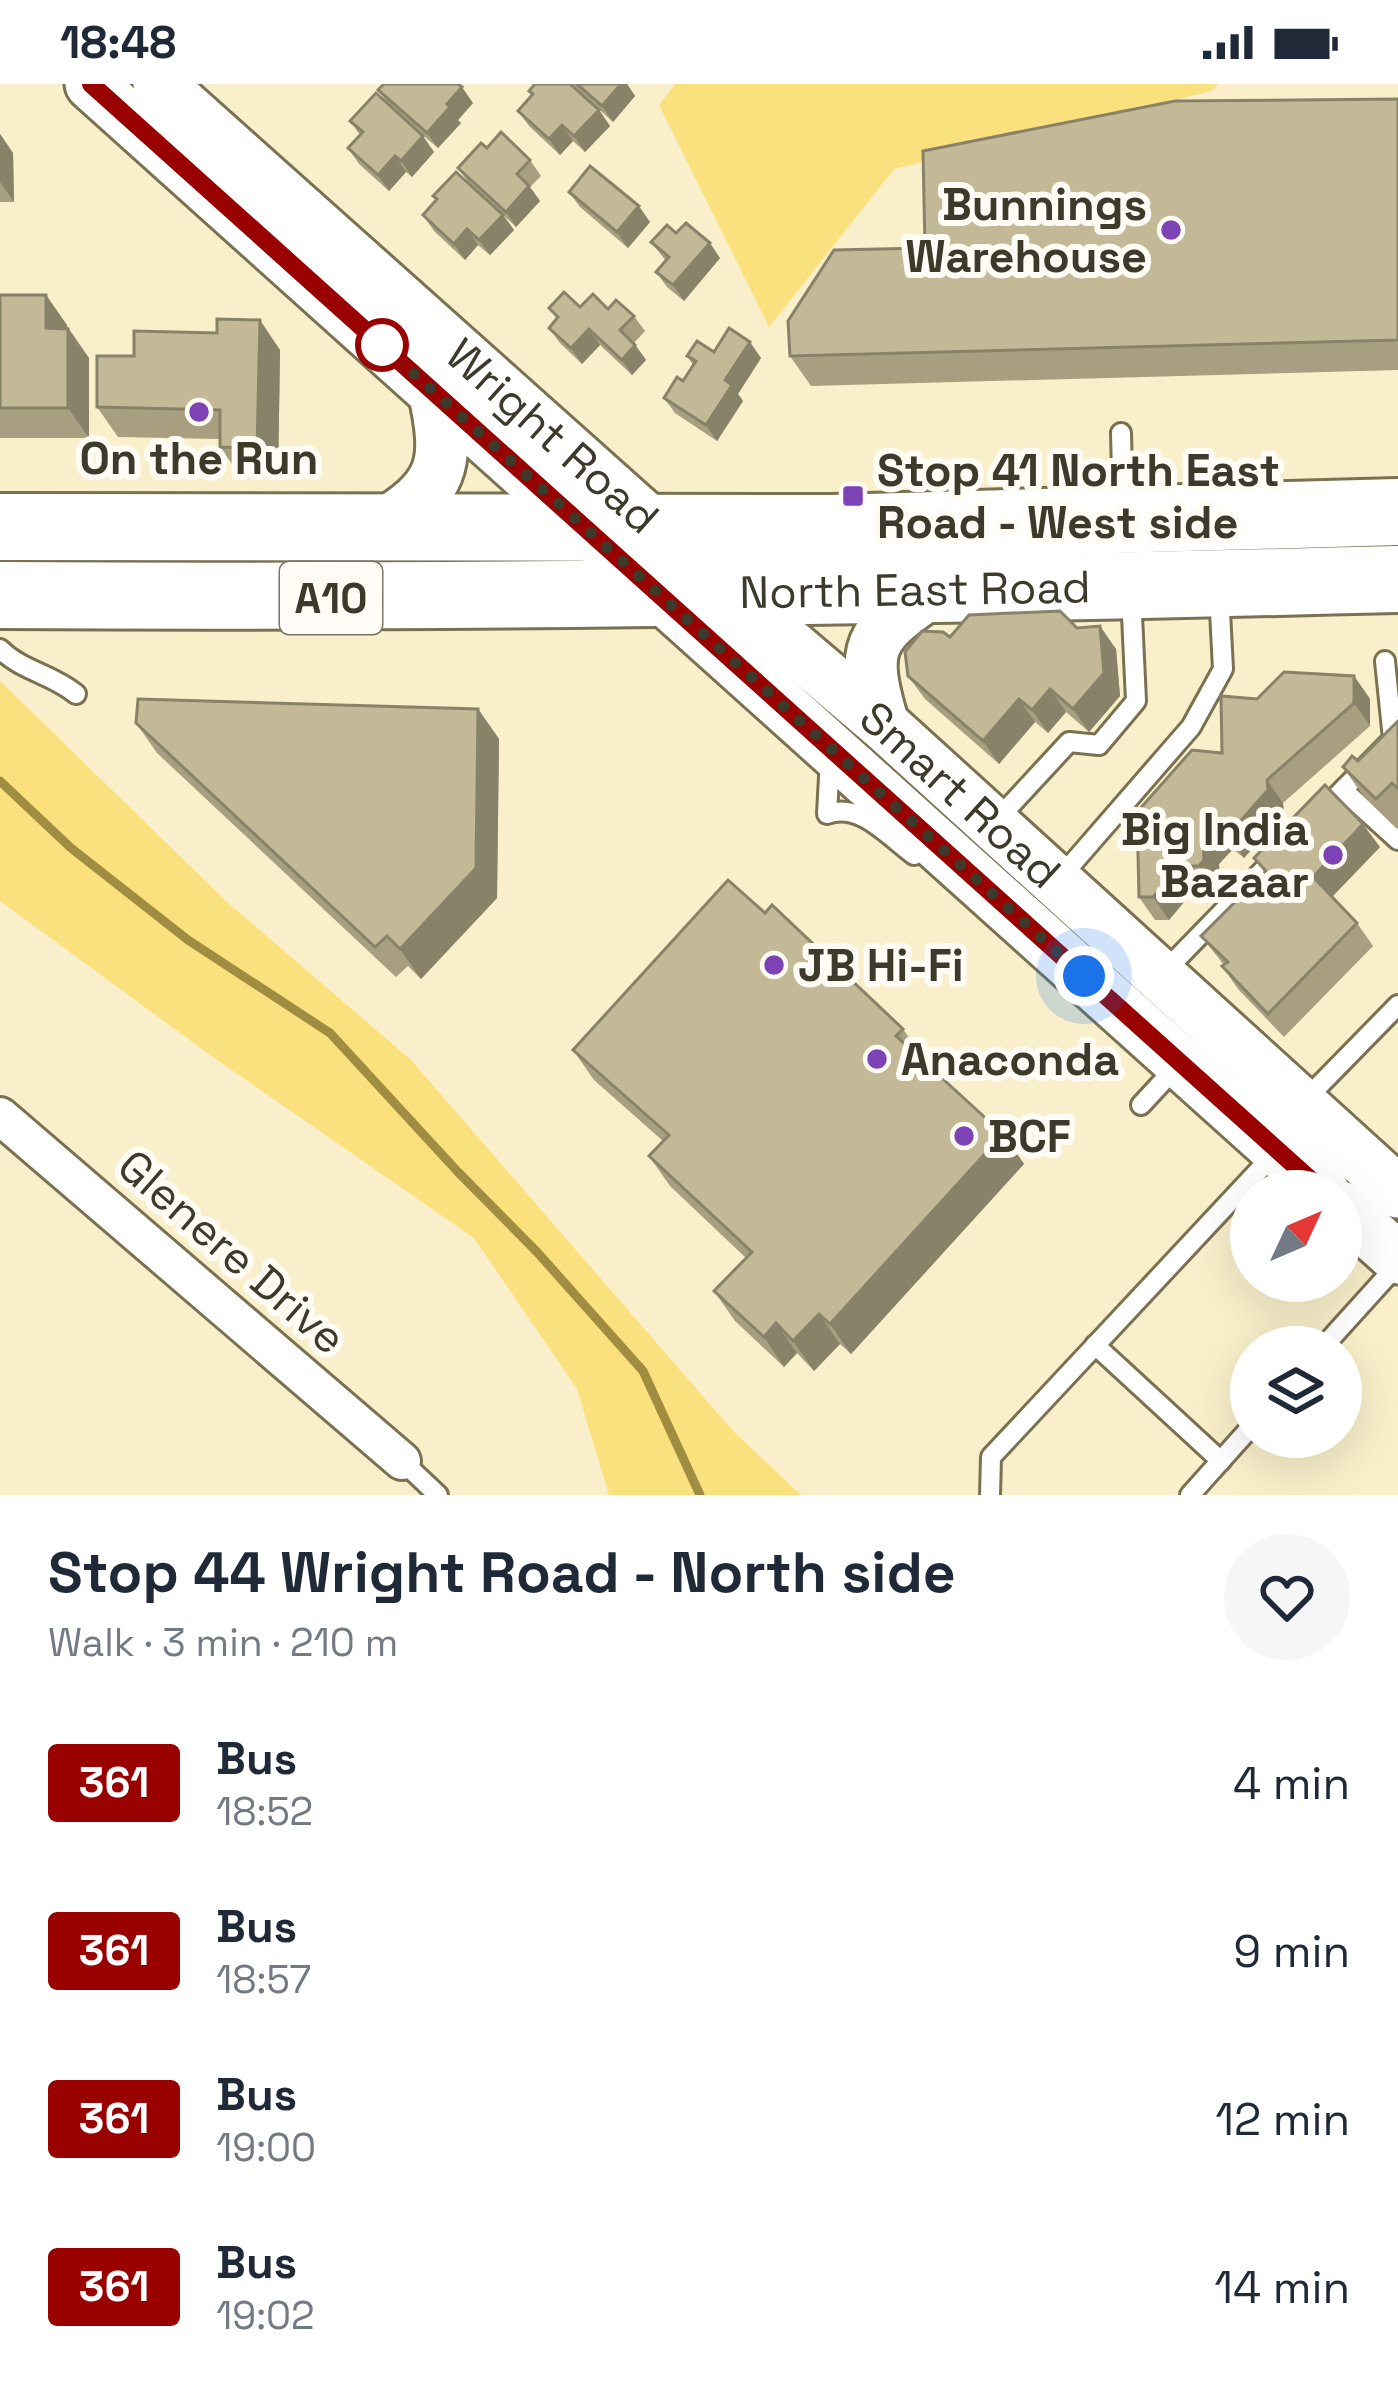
<!DOCTYPE html>
<html lang="en">
<head>
<meta charset="utf-8">
<style>
	:root { --surface:#fff; --page:#f6f6f7; --text:#1f2937; --muted:#747a83 }
	body { margin:0; font-family:"Space Grotesk",sans-serif; background:var(--page); color:var(--text); height:100vh; display:flex; flex-direction:column; font-size:45px; white-space:nowrap }
	* { box-sizing:border-box; margin:0 }
	p { font-size:39px; color:var(--muted) }
	.icon { flex:none; width:66px; height:66px; fill:none; stroke:currentColor; stroke-width:2; stroke-linecap:round; stroke-linejoin:round }
	.map { position:relative; height:1411px; overflow:hidden }
	.drawer { display:flex; flex-direction:column; background:var(--surface); flex:1 }
	.drawer>* { flex:none }
	.badge { padding:0 24px; border-radius:9px; font-size:42px; line-height:78px }
	.needle { width:78px; rotate:46deg }
	.controls { position:absolute; left:1230px; top:1086px; display:grid; gap:24px }
	.controls a { display:grid; place-items:center; width:132px; height:132px; border-radius:50%; background:var(--surface); box-shadow:0 12px 48px #0002; font-size:60px }
	.you { position:absolute; width:60px; height:60px; margin:-30px; border:9px solid #fff; border-radius:50%; background:#1a73e8; box-shadow:0 0 0 18px #1a73e833 }
	.map>.badge { position:absolute; translate:-50% -50%; box-shadow:0 0 0 6px #fff }
	.round { display:grid; place-items:center; flex:none; width:126px; height:126px; border-radius:63px; background:var(--page) }
	.headline { display:flex; align-items:center; justify-content:space-between; height:204px; padding:0 48px }
	h1 { font-size:57px; font-weight:700; line-height:90px }
	ul { padding:0; list-style:none }
	li { display:flex; align-items:center; gap:36px; height:168px; padding:0 48px }
	li div { flex:1 }
	li b { display:block; font-size:45px }
	li em { font-style:normal }
	li .badge { min-width:132px; font-weight:700; text-align:center }
	.status { display:flex; justify-content:space-between; align-items:center; height:84px; padding:0 60px; background:var(--surface); direction:ltr }
	.status svg { height:33px; fill:currentColor }
	.map>svg:first-child { display:block }
	.green { fill:#fbe07e }
	.lines { fill:none; stroke-linecap:round; stroke-linejoin:round }
	.stream { stroke:#a18d41; stroke-width:9 }
	.lane-casing { stroke:#7a7150; stroke-width:24 }
	.street-casing { stroke:#7a7150; stroke-width:42 }
	.secondary-casing { stroke:#7a7150; stroke-width:57 }
	.highway-casing { stroke:#7a7150; stroke-width:72 }
	.lane { stroke:#fff; stroke-width:18 }
	.street { stroke:#fff; stroke-width:36 }
	.secondary { stroke:#fff; stroke-width:51 }
	.highway { stroke:#fff; stroke-width:66 }
	.wall { fill:#a89f81 }
	.shaded-wall { fill:#888269 }
	.building { fill:#c3b996; stroke:#888269; stroke-width:3 }
	.line-casing { stroke:#fff; stroke-width:27 }
	.line { stroke:#900; stroke-width:18 }
	.walk { stroke:#3d392b; stroke-width:12; stroke-dasharray:0 21.6 }
	.poi-dot { fill:#7e42b7; stroke:#fefcf5; stroke-width:4.5 }
	.stop-dot { fill:#fff; stroke:#900; stroke-width:6 }
	.labels { text-anchor:middle; dominant-baseline:central; stroke-width:12; stroke-linejoin:round; paint-order:stroke }
	.shield { fill:#fefcf5; stroke:#777468; stroke-width:3 }
	.shield-label { font-size:42px; font-weight:bold; fill:#3d392b }
	.poi-label { font-size:45px; font-weight:bold; fill:#3d392b; stroke:#fefcf5; text-anchor:start }
	.street-label { font-size:45px; fill:#3d392b; stroke:#fefcf5 }
</style>
</head>
<body>
<div class="status"><b>18:48</b><svg viewBox="0 0 49 12"><path d="M0 12V9h3v3zM5 12V6h3v6zM10 12V3h3v9zM15 12V0h3v12zM26 1h20v11H26zM47 4h2v5h-2z"/></svg></div>
<div class="map">
<svg width="1398" height="1411" viewBox="0 0 1398 1411">
	<rect width="100%" height="100%" fill="#f9efca"/>
	<!-- green -->
	<g class="green">
		<polygon points="675,0 1218,0 1211,7 894,85 769,243 659,21"/>
		<polygon points="0,597 227,818 411,976 733,1347 801,1411 609,1411 577,1305 474,1154 213,973 0,817"/>
	</g>
	<g class="lines">
		<!-- stream -->
		<polyline class="stream" points="0,697 71,764 188,856 330,949 458,1088 537,1168 643,1287 700,1411"/>
		<!-- lane casing -->
		<g class="lane-casing">
			<g id="lane">
				<polyline points="1121,349 1123,425"/>
				<path d="M0,565C22,587 52,590 76,610"/>
				<path d="M830,674L827,730C860,718 888,752 914,771"/>
				<polyline points="1343,706 1398,756"/>
				<polyline points="1321,728 1393,655 1385,577"/>
				<polyline points="996,737 1069,658 1099,661 1136,617 1131,510"/>
				<polyline points="1059,795 1191,643 1223,585 1219,508"/>
				<polyline points="1161,891 1280,769"/>
				<polyline points="1303,1018 1398,921"/>
				<polyline points="1141,1021 1178,981"/>
				<polyline points="1095,1261 1221,1377"/>
				<polyline points="1323,1263 1398,1180"/>
				<polyline points="402,1377 438,1411"/>
				<polyline points="990,1411 991,1373 1277,1067"/>
				<polyline points="1190,1411 1251,1343"/>
			</g>
		</g>
		<!-- street casing -->
		<g class="street-casing">
			<polyline id="street" points="0,1032 402,1377"/>
		</g>
		<!-- secondary casing -->
		<g class="secondary-casing">
			<g id="secondary">
				<polyline points="91,0 1323,1107"/>
				<path id="s1" d="M159,0L730,510L883,640L1398,1108"/>
				<path d="M378,444C443,405 451,382 434,307"/>
				<path d="M883,640C859,560 869,551 935,505"/>
				<polyline points="1341,1123 1398,1174"/>
			</g>
		</g>
		<!-- highway casing -->
		<g class="highway-casing">
			<g id="highway">
				<polyline points="0,443 832,444 1398,428"/>
				<path id="s2" d="M0,511C466,514 932,507 1398,495"/>
			</g>
		</g>
		<!-- lane -->
		<use href="#lane" class="lane"/>
		<!-- street -->
		<use href="#street" class="street"/>
		<!-- secondary -->
		<use href="#secondary" class="secondary"/>
		<!-- highway -->
		<use href="#highway" class="highway"/>
	</g>
	<!-- wall -->
	<g class="wall">
		<polygon points="571,0 627,0 635,12 613,38"/>
		<polygon points="378,6 473,19 458,36 461,39 438,64 400,32 434,68 412,93 406,88 389,107 359,80 348,64 360,51 350,37 389,21"/>
		<polygon points="529,7 599,26 610,42 585,68 573,57 560,71 529,42 518,27 532,11"/>
		<polygon points="1398,15 1398,286 811,302 790,272 925,164"/>
		<polygon points="0,50 13,69 14,118 0,118"/>
		<polygon points="487,64 530,76 541,92 530,103 540,117 516,143 469,99 458,84"/>
		<polygon points="569,108 650,138 628,164 580,123"/>
		<polygon points="433,112 503,131 514,146 490,171 478,161 465,176 434,147 423,131 437,116"/>
		<polygon points="676,149 720,174 684,217 667,203 656,188 666,177 651,158"/>
		<polygon points="0,211 46,211 89,274 89,354 0,354"/>
		<polygon points="580,223 608,225 634,232 645,247 634,259 646,276 632,291 600,261 582,280 560,259 549,244 557,235 549,224"/>
		<polygon points="280,266 278,394 241,393 220,363 220,355 118,353 97,323 134,272"/>
		<polygon points="714,268 761,274 738,310 743,317 717,357 675,329 664,314 683,297 693,281 687,272"/>
		<polygon points="1077,544 1116,565 1120,612 1089,648 1066,628 1048,649 1035,638 999,680 925,615 908,592 950,553"/>
		<polygon points="1354,592 1370,615 1370,642 1283,719 1284,729 1244,774 1233,765 1219,780 1220,799 1215,806 1195,805 1169,836 1155,836 1139,813 1222,669 1257,615"/>
		<polygon points="478,625 499,655 497,814 421,895 408,882 396,893 157,669 136,639"/>
		<polygon points="1398,637 1398,744 1397,745 1364,713 1343,683 1358,677"/>
		<polygon points="1380,763 1332,813 1357,839 1373,862 1284,953 1238,905 1222,882 1224,881 1201,852 1265,789 1254,774"/>
		<polygon points="765,829 903,945 924,975 923,976 1003,1050 1024,1080 851,1270 840,1260 814,1287 797,1269 784,1283 735,1237 714,1207 746,1174 670,1102 649,1072 663,1057 594,996 573,966"/>
	</g>
	<!-- shaded-wall -->
	<g class="shaded-wall">
		<polygon points="621,0 627,0 635,12 613,38 602,22"/>
		<polygon points="462,3 473,19 458,36 461,39 438,64 427,49 447,20"/>
		<polygon points="599,26 610,42 585,68 574,52"/>
		<polygon points="562,41 573,57 560,71 549,55"/>
		<polygon points="0,50 13,69 14,118 0,98"/>
		<polygon points="423,52 434,68 412,93 401,77"/>
		<polygon points="395,72 406,88 389,107 378,91"/>
		<polygon points="529,102 540,117 516,143 506,128"/>
		<polygon points="639,122 650,138 628,164 617,148"/>
		<polygon points="503,131 514,146 490,171 479,156"/>
		<polygon points="467,145 478,161 465,176 454,160"/>
		<polygon points="710,159 720,174 684,217 673,201"/>
		<polygon points="46,211 67,241 67,274 46,244"/>
		<polygon points="260,236 280,266 278,394 257,364"/>
		<polygon points="68,245 89,274 89,354 68,324"/>
		<polygon points="589,245 600,261 582,280 571,264"/>
		<polygon points="750,258 761,274 738,310 743,317 717,357 706,341 725,296"/>
		<polygon points="635,261 646,276 632,291 622,276"/>
		<polygon points="1100,542 1116,565 1120,612 1089,648 1073,625"/>
		<polygon points="1354,592 1370,615 1370,642 1354,619"/>
		<polygon points="1050,605 1066,628 1048,649 1032,626"/>
		<polygon points="1019,615 1035,638 999,680 983,657"/>
		<polygon points="478,625 499,655 497,814 421,895 400,865"/>
		<polygon points="1267,696 1283,719 1284,729 1244,774 1228,751"/>
		<polygon points="1363,740 1380,763 1329,816 1313,793"/>
		<polygon points="1217,742 1233,765 1219,780 1220,799 1215,806 1199,782 1203,757"/>
		<polygon points="1179,782 1195,805 1169,836 1153,813"/>
		<polygon points="1003,1050 1024,1080 851,1270 830,1240"/>
		<polygon points="819,1230 840,1260 814,1287 793,1257"/>
		<polygon points="776,1239 797,1269 784,1283 764,1253"/>
	</g>
	<!-- building -->
	<g class="building">
		<polygon points="384,0 458,0 462,3 447,20 450,23 427,49 378,6"/>
		<polygon points="535,0 570,0 599,26 574,52 562,41 549,55 518,27 533,10 529,7"/>
		<polygon points="577,0 621,0 602,22"/>
		<polygon points="376,9 423,52 401,77 395,72 378,91 348,64 363,48 350,37"/>
		<polygon points="1398,15 1398,256 790,272 788,237 834,166 925,164 923,67 1175,17"/>
		<polygon points="501,48 530,76 517,90 529,102 506,128 458,84 481,59 487,64"/>
		<polygon points="590,82 639,122 617,148 569,108"/>
		<polygon points="456,88 503,131 479,156 467,145 454,160 423,131 437,115 433,112"/>
		<polygon points="686,139 710,159 673,201 656,188 669,173 651,158 667,141 676,149"/>
		<polygon points="564,208 580,223 593,210 608,225 616,216 634,232 620,246 635,261 622,276 589,245 571,264 549,244 558,233 549,224"/>
		<polygon points="0,211 46,211 46,244 68,245 68,324 0,324"/>
		<polygon points="217,235 260,236 257,364 220,363 220,326 97,323 97,272 134,272 134,247 217,249"/>
		<polygon points="729,244 750,258 725,296 732,301 706,341 664,314 677,293 683,297 696,277 687,272 697,257 714,268"/>
		<polygon points="1060,527 1077,544 1100,542 1104,589 1073,625 1050,605 1032,626 1019,615 983,657 908,592 905,568 922,547 943,548 950,553 969,531"/>
		<polygon points="1284,588 1354,592 1354,619 1267,696 1268,706 1228,751 1217,742 1203,757 1204,776 1199,782 1179,782 1153,813 1139,813 1137,728 1192,666 1222,669 1221,612 1257,615"/>
		<polygon points="138,615 478,625 476,784 400,865 387,852 375,863 136,639"/>
		<polygon points="1398,637 1398,705 1392,699 1376,715 1343,683 1352,672 1358,677"/>
		<polygon points="1325,701 1363,740 1313,793 1357,839 1268,930 1222,882 1228,878 1201,852 1266,787 1254,774"/>
		<polygon points="728,796 765,829 772,821 903,945 896,952 1003,1050 830,1240 819,1230 793,1257 776,1239 764,1253 714,1207 752,1168 649,1072 669,1051 573,966"/>
	</g>
	<g class="lines">
		<!-- line casing -->
		<g class="line-casing">
			<polyline id="line" points="91,0 1323,1107"/>
		</g>
		<!-- line -->
		<use href="#line" class="line"/>
		<!-- walk -->
		<polyline class="walk" points="382,261 1084,892"/>
	</g>
	<!-- markers -->
	<g class="poi-dot">
		<circle cx="1171" cy="146" r="12"/>
		<circle cx="199" cy="328" r="12"/>
		<rect x="841" y="400" width="24" height="24" rx="6"/>
		<circle cx="1333" cy="771" r="12"/>
		<circle cx="774" cy="881" r="12"/>
		<circle cx="877" cy="975" r="12"/>
		<circle cx="964" cy="1052" r="12"/>
	</g>
	<circle class="stop-dot" cx="382" cy="261" r="24"/>
	<g class="labels">
		<!-- shield labels -->
		<rect class="shield" x="280" y="478" width="102" height="72" rx="9"/>
		<g class="shield-label">
			<text x="331" y="514">A10</text>
		</g>
		<!-- poi labels -->
		<g class="poi-label">
			<text x="1147" y="120" text-anchor="end">Bunnings<tspan x="1147" dy="52">Warehouse</tspan></text>
			<text x="199" y="374" text-anchor="middle">On the Run</text>
			<text x="877" y="386">Stop 41 North East<tspan x="877" dy="52">Road - West side</tspan></text>
			<text x="1309" y="745" text-anchor="end">Big India<tspan x="1309" dy="52">Bazaar</tspan></text>
			<text x="798" y="881">JB Hi-Fi</text>
			<text x="901" y="975">Anaconda</text>
			<text x="988" y="1052">BCF</text>
		</g>
		<!-- street labels -->
		<g class="street-label">
			<text stroke="none"><textPath href="#s1" startOffset="528">Wright Road</textPath></text>
			<text stroke="none"><textPath href="#s2" startOffset="915">North East Road</textPath></text>
			<text stroke="none"><textPath href="#s1" startOffset="1071">Smart Road</textPath></text>
			<text transform="translate(232 1168) rotate(41)">Glenere Drive</text>
		</g>
	</g>
</svg>
<div class="controls">
<a><svg class="needle" viewBox="-14 -14 28 28"><path d="M0-13l5 13h-10z" fill="#e53935"/><path d="M0 13l5-13h-10z" fill="#747a83"/></svg></a>
<a><svg class="icon" aria-label="layers" viewBox="0 0 24 24"><path d="M12 4l9 5-9 5-9-5zM3 14l9 5 9-5"/></svg></a>
</div>
<div class="you" style="left:1084px;top:892px"></div>
</div>
<section class="drawer">
<div class="headline"><div><h1>Stop 44 Wright Road - North side</h1><p>Walk · 3 min · 210 m</p></div><a class="round"><svg class="icon" aria-label="heart" viewBox="0 0 24 24"><path d="M12 20l-8-8c-3-5 5-10 8-4 3-6 11-1 8 4z"/></svg></a></div>
<ul>
<li><span class="badge" style="background:#900;color:#fff">361</span><div><b>Bus</b><p>18:52</p></div><em>4 min</em></li>
<li><span class="badge" style="background:#900;color:#fff">361</span><div><b>Bus</b><p>18:57</p></div><em>9 min</em></li>
<li><span class="badge" style="background:#900;color:#fff">361</span><div><b>Bus</b><p>19:00</p></div><em>12 min</em></li>
<li><span class="badge" style="background:#900;color:#fff">361</span><div><b>Bus</b><p>19:02</p></div><em>14 min</em></li>
</ul>
</section>
</body>
</html>
